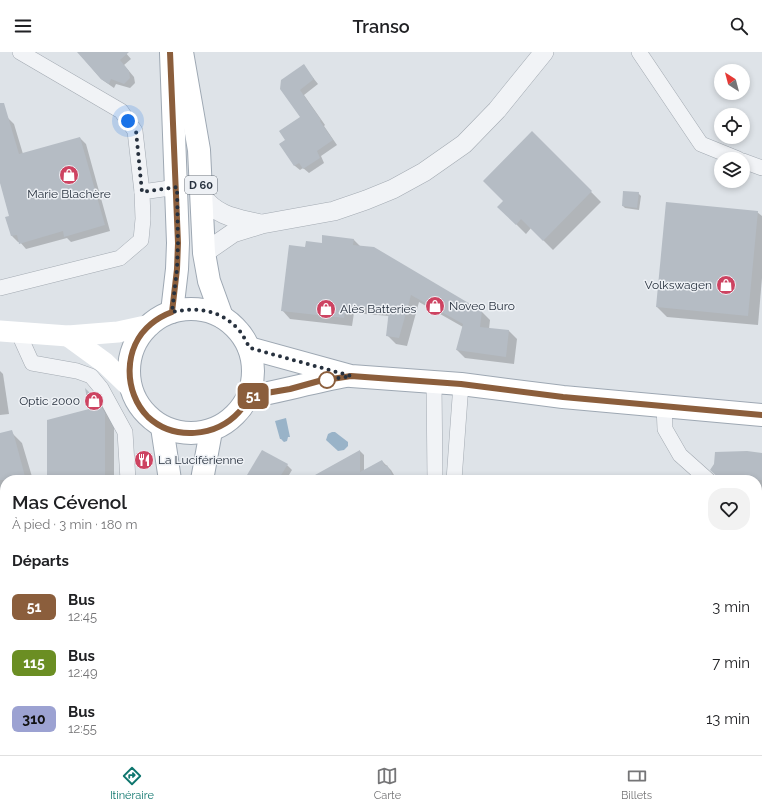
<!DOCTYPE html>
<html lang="fr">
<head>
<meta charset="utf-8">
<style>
	:root { --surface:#fff; --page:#f2f2f2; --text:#202124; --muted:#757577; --line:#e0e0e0; --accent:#0f766e }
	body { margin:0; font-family:Raleway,sans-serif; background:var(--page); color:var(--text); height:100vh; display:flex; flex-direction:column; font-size:15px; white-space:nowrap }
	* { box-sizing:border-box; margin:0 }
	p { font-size:13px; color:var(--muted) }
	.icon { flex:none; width:22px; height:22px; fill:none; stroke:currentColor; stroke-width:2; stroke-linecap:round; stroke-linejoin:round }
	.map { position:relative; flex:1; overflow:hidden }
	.details { position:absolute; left:0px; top:423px; width:762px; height:280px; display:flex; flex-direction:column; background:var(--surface); border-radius:16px 16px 0 0; box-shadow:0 2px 6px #0003 }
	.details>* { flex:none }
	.badge { padding:0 8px; border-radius:6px; font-size:14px; line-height:26px }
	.needle { width:26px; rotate:324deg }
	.controls { position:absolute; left:714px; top:12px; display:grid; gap:8px }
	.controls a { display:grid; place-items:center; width:36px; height:36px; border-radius:50%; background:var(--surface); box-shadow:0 2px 6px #0003; font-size:20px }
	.you { position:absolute; width:20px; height:20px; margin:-10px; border:3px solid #fff; border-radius:50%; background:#1a73e8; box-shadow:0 0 0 6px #1a73e833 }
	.map>.badge { position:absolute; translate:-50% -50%; box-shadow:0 0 0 2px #fff }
	h2 { padding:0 12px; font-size:15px; line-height:36px }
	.round { display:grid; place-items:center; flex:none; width:42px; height:42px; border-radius:16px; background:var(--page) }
	.summary { display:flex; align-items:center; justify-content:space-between; height:68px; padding:0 12px }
	h1 { font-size:19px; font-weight:600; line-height:30px }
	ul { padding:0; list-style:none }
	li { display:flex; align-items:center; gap:12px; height:56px; padding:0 12px }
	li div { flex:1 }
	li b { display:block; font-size:15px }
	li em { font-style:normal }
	li .badge { min-width:44px; font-weight:700; text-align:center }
	header { display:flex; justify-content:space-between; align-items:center; height:52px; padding:0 12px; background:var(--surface); font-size:18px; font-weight:600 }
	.tabs { display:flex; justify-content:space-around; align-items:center; height:56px; border-top:1px solid var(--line); background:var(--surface); font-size:11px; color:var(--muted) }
	.tabs a { display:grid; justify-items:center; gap:2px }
	.tabs .selected { color:var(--accent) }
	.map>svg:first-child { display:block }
	.water { fill:#99b3c8 }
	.shadow { fill:#0003 }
	.building { fill:#b5bcc4 }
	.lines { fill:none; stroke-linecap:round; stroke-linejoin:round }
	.minor-casing { stroke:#a3aab2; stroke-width:16 }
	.tertiary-casing { stroke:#a3aab2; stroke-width:20 }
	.primary-casing { stroke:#9ea8b3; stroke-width:24 }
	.minor { stroke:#f1f3f6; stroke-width:15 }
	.tertiary { stroke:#f1f3f6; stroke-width:19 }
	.secondary { stroke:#fff; stroke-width:21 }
	.primary { stroke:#fff; stroke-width:22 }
	.line-casing { stroke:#fff; stroke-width:9 }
	.line { stroke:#8b5e3c; stroke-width:6 }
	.walk { stroke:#27313e; stroke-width:4; stroke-dasharray:0 7.2 }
	.stop-dot { fill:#fff; stroke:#8b5e3c; stroke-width:2 }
	.labels { text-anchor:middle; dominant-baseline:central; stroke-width:3; stroke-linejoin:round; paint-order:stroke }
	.shield { fill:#eef1f5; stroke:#636b75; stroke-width:1 }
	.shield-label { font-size:11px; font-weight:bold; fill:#27313e }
	.poi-label { font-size:12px; fill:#27313e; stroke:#eef1f5; text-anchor:start }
</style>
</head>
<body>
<header><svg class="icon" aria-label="menu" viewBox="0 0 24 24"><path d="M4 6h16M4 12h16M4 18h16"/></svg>Transo<svg class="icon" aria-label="search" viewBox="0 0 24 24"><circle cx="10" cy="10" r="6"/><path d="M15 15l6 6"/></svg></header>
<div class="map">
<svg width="762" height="703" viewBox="0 0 762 703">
	<rect width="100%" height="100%" fill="#dee3e8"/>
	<!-- water -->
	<g class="water">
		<polygon points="286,366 290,385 288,385 287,389 284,390 281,387 280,387 275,369"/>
		<polygon points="332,380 335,380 348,390 348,394 344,398 338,399 326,388 328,382"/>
	</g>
	<!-- shadow -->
	<g class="shadow">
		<polygon points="78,0 125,0 131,7 124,13 134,25 135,31 130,36 116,32 114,36 101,27"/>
		<polygon points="303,13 318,32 304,43 325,73 324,74 337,93 321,104 324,111 309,121 303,116 300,118 295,114 280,92 286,88 301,65 281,37"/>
		<polygon points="0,59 1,59 14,72 23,102 80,86 86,92 110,179 71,190 67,186 26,197 20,190 18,190 12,184 11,164 0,129"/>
		<polygon points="532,80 601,150 553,198 531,176 526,182 516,172 504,149"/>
		<polygon points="638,141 641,144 639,158 625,156 623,154"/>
		<polygon points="757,160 762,164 762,226 758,273 667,265 657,255"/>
		<polygon points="354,188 361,195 482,260 490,268 489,277 509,279 517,287 514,312 465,306 457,298 463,275 419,250 407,294 396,292 388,284 389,264 354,261 352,274 290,267 282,258 306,196 322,192"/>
		<polygon points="0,319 3,322 9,362 0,363"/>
		<polygon points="97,349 107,359 114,372 114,428 50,428 48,427"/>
		<polygon points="12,381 22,391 33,428 5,428 5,519 2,519 0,517 0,383"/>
		<polygon points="360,399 364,403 364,419 382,409 391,418 397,428 325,428"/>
		<polygon points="762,402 762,451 757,446 757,428 722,428"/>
		<polygon points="287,413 292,418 286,428 249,428"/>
		<polygon points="75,698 115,698 114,703 75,703"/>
		<polygon points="263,698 287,698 285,703 261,703 264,699"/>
		<polygon points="366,698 440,698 443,703 389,703 388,701 385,703 369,703"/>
	</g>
	<!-- building -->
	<g class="building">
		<polygon points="77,0 129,0 120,8 129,19 130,26 124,32 111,27 109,32 101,27"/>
		<polygon points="304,12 314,27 300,38 321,68 320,69 333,88 317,99 320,106 303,117 299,111 294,114 279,92 285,88 279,79 300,65 280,37 281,28"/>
		<polygon points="0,51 4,51 19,102 80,85 105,173 64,185 63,179 19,192 17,183 11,184 5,165 9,164 0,131"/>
		<polygon points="532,79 592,139 543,189 521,167 516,173 497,155 503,149 483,129"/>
		<polygon points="623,139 639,140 637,156 622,154"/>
		<polygon points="666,150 758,159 748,264 656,255"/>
		<polygon points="322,183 354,187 353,193 374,195 482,259 480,275 509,278 506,305 456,298 463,272 411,243 399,286 386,284 389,258 346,253 344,266 281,259 289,193 305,195 306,189 322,191"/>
		<polygon points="85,336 97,348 105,361 105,428 47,427 47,368 89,357"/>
		<polygon points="12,378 15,387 26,428 0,428 0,381"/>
		<polygon points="262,398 288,412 278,428 244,428"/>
		<polygon points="360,398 360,420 382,408 385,414 387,413 395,428 306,428"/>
		<polygon points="747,399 762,401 762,428 721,428 710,418 714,412 715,400"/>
	</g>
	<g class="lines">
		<!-- minor casing -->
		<g class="minor-casing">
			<g id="minor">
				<polyline points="20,0 121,59 135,79 142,140"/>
				<polyline points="639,0 701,92 738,107"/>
				<polyline points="743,109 762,116"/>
				<polyline points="0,236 120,206 141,188 143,167 142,140 177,135"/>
				<polyline points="18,280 32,311 77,319 91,324 101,336 125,380 128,428"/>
				<polyline points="434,331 435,428"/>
				<polyline points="664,354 665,377 680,403 708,428"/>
				<polyline points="454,428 461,332"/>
				<polyline points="757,464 762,467"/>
				<polyline points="132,698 132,703"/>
				<polyline points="332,698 335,703"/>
				<polyline points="309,703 309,698"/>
			</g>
		</g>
		<!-- tertiary casing -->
		<g class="tertiary-casing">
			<g id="tertiary">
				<path d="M202,144C218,165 236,166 260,172"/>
				<polyline points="204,201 233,181 262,172 334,159 366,148 393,137 424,120 464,92 497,58 544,0"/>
			</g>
		</g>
		<!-- primary casing -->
		<g class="primary-casing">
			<g id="primary">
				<polyline points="182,0 199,98 204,201 209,229 222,265"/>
				<polyline points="171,1 178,191 177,217 172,260"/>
				<circle cx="191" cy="319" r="62"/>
				<polyline points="249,296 351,324 461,332 563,345 762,363"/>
				<path d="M249,345C281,339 314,330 346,324"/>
				<polyline points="162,375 170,428"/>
				<polyline points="202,428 211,379"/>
				<polyline points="185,698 185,703"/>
				<polyline points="169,703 170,698"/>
			</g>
		</g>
		<!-- minor -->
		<use href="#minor" class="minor"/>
		<!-- tertiary -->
		<use href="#tertiary" class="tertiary"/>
		<!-- secondary -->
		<g class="secondary">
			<polyline points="0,279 68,284 118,280 150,273"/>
			<polyline points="68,284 105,311 131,336"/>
		</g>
		<!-- primary -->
		<use href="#primary" class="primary"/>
	</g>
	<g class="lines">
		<!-- line casing -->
		<g class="line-casing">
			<path id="line" d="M170,0L178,191L177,217L172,260C164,263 157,267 151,272C123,295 123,340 148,365C174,389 216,385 239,360C243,356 246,350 249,344L290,337L319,329L351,324L461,332L563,345L762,363"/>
		</g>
		<!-- line -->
		<use href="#line" class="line"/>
		<!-- walk -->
		<path class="walk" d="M128,69L136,79L142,140L177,135L178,191L177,217L172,260C197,255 219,257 238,277C243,282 246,290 250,296L351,324L327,328"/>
	</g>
	<!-- icons -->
	<defs>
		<g id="shop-disc" transform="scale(1)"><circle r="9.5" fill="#cd4361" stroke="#eef1f5"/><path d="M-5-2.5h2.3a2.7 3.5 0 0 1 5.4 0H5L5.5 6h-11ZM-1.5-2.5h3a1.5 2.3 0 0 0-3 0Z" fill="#fff"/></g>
		<g id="restaurant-disc" transform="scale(1)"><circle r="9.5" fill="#cd4361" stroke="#eef1f5"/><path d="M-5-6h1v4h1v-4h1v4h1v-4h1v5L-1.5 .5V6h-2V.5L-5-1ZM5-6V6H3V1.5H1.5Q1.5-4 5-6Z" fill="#fff"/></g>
	</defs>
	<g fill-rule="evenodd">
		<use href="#shop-disc" x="69" y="123"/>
		<use href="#shop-disc" x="726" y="233"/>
		<use href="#shop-disc" x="435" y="254"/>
		<use href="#shop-disc" x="326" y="257"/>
		<use href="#shop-disc" x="94" y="349"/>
		<use href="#restaurant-disc" x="144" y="408"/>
	</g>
	<!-- markers -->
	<circle class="stop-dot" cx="327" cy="328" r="8"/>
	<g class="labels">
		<!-- shield labels -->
		<rect class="shield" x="185" y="124" width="32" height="18" rx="3"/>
		<g class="shield-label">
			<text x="201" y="133">D 60</text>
		</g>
		<!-- poi labels -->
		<g class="poi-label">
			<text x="69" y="142" text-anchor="middle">Marie Blachère</text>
			<text x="712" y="233" text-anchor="end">Volkswagen</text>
			<text x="449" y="254">Noveo Buro</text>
			<text x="340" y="257">Alès Batteries</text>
			<text x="80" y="349" text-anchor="end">Optic 2000</text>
			<text x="158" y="408">La Luciférienne</text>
		</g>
	</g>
</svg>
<div class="controls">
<a><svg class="needle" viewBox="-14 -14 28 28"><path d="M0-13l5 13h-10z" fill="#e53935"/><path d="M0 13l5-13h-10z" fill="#757577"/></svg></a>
<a><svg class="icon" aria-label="locate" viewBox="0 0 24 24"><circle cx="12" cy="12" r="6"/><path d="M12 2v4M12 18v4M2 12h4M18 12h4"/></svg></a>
<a><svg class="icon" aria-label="layers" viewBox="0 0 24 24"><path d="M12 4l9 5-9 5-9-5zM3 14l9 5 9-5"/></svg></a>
</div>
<div class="you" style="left:128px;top:69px"></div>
<b class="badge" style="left:253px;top:344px;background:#8b5e3c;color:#fff">51</b>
<section class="details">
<div class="summary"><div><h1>Mas Cévenol</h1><p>À pied · 3 min · 180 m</p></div><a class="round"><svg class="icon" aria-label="heart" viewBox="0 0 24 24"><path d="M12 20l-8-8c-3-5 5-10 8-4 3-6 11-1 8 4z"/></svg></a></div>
<h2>Départs</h2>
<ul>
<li><span class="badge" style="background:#8b5e3c;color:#fff">51</span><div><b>Bus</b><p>12:45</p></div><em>3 min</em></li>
<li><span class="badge" style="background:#6b8e23;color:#fff">115</span><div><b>Bus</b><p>12:49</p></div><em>7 min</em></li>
<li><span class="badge" style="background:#9ca2d2;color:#111">310</span><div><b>Bus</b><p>12:55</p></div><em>13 min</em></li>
</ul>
</section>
</div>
<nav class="tabs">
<a class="selected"><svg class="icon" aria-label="directions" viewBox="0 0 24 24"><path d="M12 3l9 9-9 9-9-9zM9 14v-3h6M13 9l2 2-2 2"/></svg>Itinéraire</a>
<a><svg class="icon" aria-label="map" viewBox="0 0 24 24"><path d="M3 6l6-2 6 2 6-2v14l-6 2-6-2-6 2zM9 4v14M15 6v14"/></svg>Carte</a>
<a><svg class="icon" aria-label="tickets" viewBox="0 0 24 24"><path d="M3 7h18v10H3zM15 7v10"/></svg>Billets</a>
</nav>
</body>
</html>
